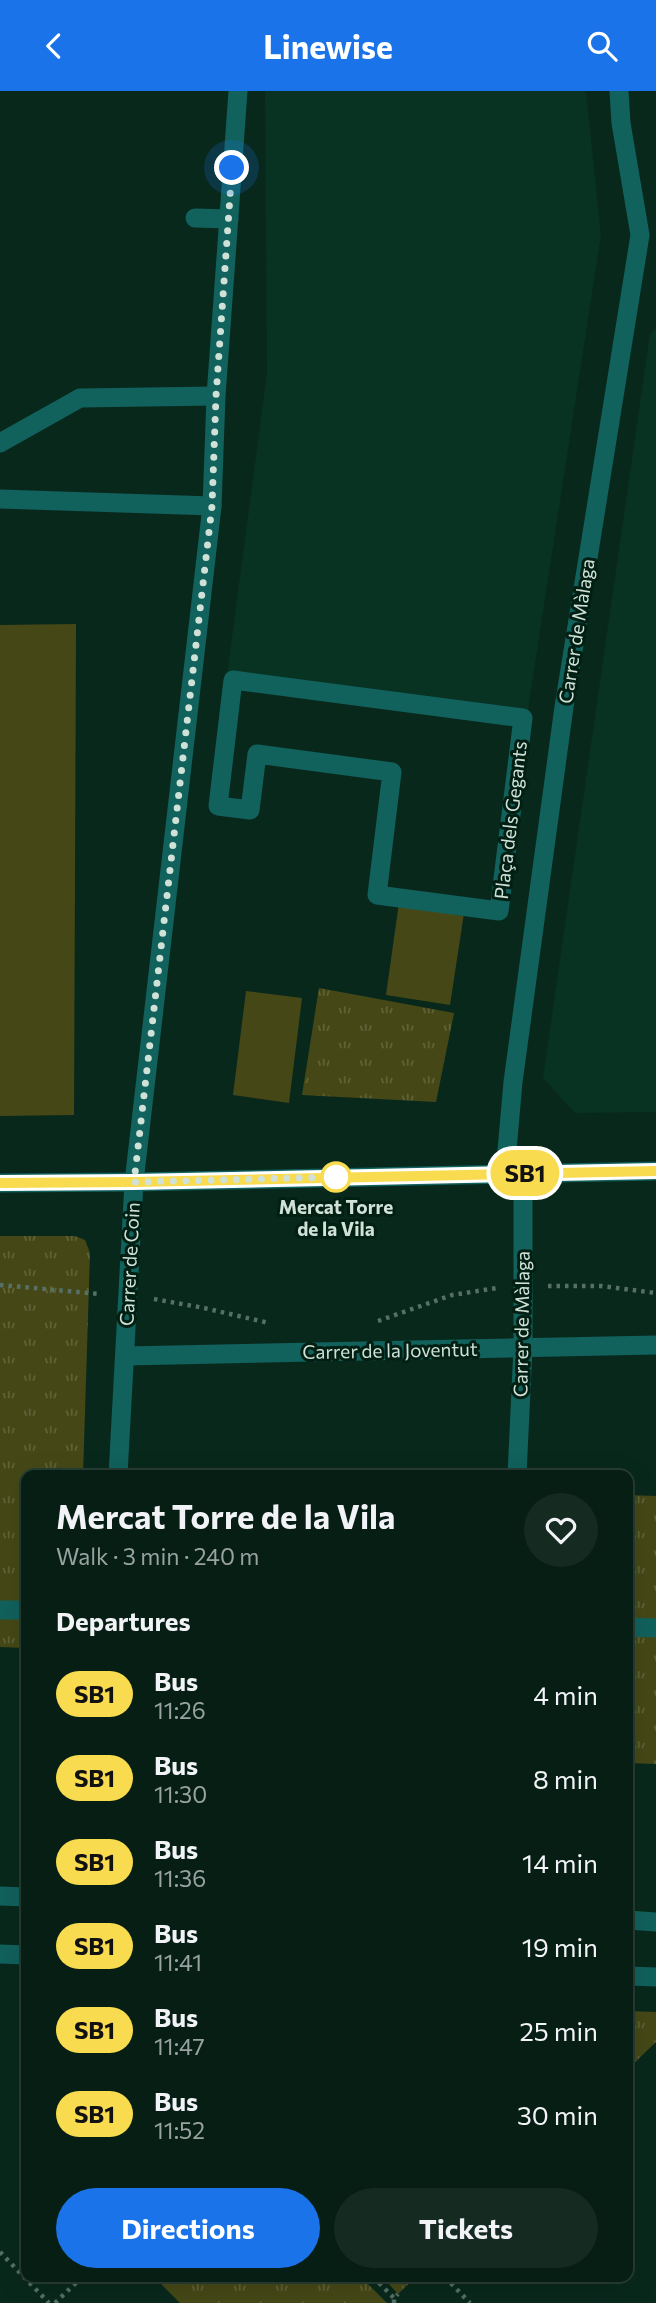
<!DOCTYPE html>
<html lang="en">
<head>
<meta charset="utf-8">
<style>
	:root { --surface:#071e15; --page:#152b22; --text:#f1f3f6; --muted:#98a2a0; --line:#283c34; --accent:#1a73e8 }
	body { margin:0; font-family:Commissioner,sans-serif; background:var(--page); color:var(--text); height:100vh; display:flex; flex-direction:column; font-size:26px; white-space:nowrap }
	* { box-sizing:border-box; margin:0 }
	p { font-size:23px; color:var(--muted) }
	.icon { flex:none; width:38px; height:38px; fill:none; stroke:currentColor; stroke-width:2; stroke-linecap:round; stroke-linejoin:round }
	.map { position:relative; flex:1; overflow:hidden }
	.drawer { position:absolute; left:21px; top:1379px; width:612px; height:812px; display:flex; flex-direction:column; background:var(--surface); border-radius:14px; box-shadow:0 7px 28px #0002,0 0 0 2px var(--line) }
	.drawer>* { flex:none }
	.badge { padding:0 14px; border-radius:23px; font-size:24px; line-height:46px }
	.you { position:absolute; width:35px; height:35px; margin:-18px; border:5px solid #fff; border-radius:50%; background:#1a73e8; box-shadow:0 0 0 10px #1a73e833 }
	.map>.badge { position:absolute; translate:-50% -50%; box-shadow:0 0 0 4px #fff }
	h2 { padding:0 35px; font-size:26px; line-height:63px }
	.round { display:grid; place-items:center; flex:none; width:74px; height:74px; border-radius:37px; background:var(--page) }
	.summary { display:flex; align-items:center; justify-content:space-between; height:119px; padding:0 35px }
	h1 { font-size:33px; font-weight:700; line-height:52px }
	.button { display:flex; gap:14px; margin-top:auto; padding:14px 35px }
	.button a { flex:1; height:80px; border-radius:42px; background:var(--accent); color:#fff; font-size:28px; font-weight:700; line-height:80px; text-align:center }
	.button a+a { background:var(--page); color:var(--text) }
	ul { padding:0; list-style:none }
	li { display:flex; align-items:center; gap:21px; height:84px; padding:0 35px }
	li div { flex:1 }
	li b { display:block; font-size:26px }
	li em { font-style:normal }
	li .badge { min-width:77px; font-weight:700; text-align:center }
	header { display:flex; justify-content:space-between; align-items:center; height:91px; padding:0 35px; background:var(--accent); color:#fff; font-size:32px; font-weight:700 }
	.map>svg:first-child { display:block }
	.built { fill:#083222 }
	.grass { fill:url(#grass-tufts) }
	.garden { fill:#454816 }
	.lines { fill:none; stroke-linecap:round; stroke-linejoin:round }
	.path { stroke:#567065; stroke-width:4.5; stroke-dasharray:3.5 5; stroke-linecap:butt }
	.pedestrian { stroke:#11615d; stroke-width:19 }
	.minor { stroke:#11615d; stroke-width:19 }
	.line-casing { stroke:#fff; stroke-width:16 }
	.line { stroke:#f9db4f; stroke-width:10 }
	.walk { stroke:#d0e1d8; stroke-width:7; stroke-dasharray:0 12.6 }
	.stop-dot { fill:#fff; stroke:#f9db4f; stroke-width:3.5 }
	.labels { text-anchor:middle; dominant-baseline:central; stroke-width:6; stroke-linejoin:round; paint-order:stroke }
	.street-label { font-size:19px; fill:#d0e1d8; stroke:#011f13 }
	.stop-label { font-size:19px; font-weight:bold; fill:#d0e1d8; stroke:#011f13 }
</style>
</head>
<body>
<header><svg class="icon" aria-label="back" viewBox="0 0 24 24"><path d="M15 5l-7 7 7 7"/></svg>Linewise<svg class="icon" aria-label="search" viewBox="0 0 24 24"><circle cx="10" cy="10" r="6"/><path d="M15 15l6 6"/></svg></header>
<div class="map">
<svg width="656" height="2212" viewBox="0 0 656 2212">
	<defs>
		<pattern id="grass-tufts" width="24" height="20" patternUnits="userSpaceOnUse" patternTransform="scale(1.75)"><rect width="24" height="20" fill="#454816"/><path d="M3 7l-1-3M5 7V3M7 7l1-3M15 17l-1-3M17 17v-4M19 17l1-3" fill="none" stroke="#5f6237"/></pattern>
	</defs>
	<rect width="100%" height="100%" fill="#09281c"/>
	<!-- built -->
	<g class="built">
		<polygon points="265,0 586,0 601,144 527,625 227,584 267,282"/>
		<polygon points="656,237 656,1021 575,1022 543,987 650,243"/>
	</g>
	<!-- grass -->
	<g class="grass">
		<polygon points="319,897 454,922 436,1011 302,1004"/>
		<polygon points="0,1145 75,1145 85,1149 90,1162 83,1384 26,1384 26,1557 0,1556"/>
		<polygon points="628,1404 656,1405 656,1673 628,1672"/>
		<polygon points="628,1920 656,1921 656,1951 628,1978"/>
		<polygon points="154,2186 361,2186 387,2212 180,2212"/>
		<polygon points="392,2186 416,2186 398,2203 387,2191"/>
	</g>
	<!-- garden -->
	<g class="garden">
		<polygon points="76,533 74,1024 0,1025 0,534"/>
		<polygon points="399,812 464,822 450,914 386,904"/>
		<polygon points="246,900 302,907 289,1012 233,1004"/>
	</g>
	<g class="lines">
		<!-- path -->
		<g class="path">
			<polyline points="0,1194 100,1203"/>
			<polyline points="548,1195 601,1195 656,1202"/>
			<polyline points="154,1208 204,1217 269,1232"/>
			<polyline points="378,1230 452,1204 497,1197"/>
			<polyline points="0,2161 49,2212"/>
			<polyline points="373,2186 394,2207"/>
			<polyline points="445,2186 470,2212"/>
			<polyline points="55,2212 82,2186"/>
			<polyline points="394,2212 394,2207 398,2203"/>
		</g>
		<!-- pedestrian -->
		<g class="pedestrian">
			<polygon points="233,589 523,627 499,820 377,804 392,681 257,663 250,719 218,715"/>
			<polyline points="0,1519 26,1519"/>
			<polyline points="628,1536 656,1537"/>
		</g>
		<!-- minor -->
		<g class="minor">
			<polyline points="195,127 229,128"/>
			<polyline points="0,352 80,307 216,305"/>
			<polyline points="0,408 212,415"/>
			<polyline points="505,1082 513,991 564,616 640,144 621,32 619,0"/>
			<polyline points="0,1092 134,1091 656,1080"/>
			<polyline points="125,1265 656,1254"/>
			<polyline points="118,1384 134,1091 212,415 216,305 238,0"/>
			<polyline points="517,1384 523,1256 523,1082"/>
			<polyline points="0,1805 26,1806"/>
			<polyline points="628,1829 656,1831"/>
			<polyline points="0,1863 26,1864"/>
			<polyline points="628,1885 656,1886"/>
		</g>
	</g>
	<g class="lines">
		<!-- line casing -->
		<g class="line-casing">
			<polyline id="line" points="0,1092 134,1091 656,1080"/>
		</g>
		<!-- line -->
		<use href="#line" class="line"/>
		<!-- walk -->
		<polyline class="walk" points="232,77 216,305 212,415 134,1091 340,1086 336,1086"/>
	</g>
	<!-- markers -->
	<circle class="stop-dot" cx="336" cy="1086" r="14"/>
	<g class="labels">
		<!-- street labels -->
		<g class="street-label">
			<text transform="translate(576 540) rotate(-81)">Carrer de Màlaga</text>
			<text transform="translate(510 729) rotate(-83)">Plaça dels Gegants</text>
			<text transform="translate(129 1173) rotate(-87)">Carrer de Coin</text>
			<text transform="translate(521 1233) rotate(-89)">Carrer de Màlaga</text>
			<text transform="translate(390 1259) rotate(-1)">Carrer de la Joventut</text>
		</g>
		<!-- stop labels -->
		<g class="stop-label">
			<text x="336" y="1115">Mercat Torre<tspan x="336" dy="22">de la Vila</tspan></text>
		</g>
	</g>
</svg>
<div class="you" style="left:232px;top:77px"></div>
<b class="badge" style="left:525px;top:1082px;background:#f9db4f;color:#111">SB1</b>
<section class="drawer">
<div class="summary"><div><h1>Mercat Torre de la Vila</h1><p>Walk · 3 min · 240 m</p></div><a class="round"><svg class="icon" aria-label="heart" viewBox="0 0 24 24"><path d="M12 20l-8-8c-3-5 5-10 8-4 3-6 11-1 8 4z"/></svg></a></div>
<h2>Departures</h2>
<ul>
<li><span class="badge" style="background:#f9db4f;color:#111">SB1</span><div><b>Bus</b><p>11:26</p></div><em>4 min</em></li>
<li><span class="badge" style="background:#f9db4f;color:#111">SB1</span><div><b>Bus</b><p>11:30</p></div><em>8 min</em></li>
<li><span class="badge" style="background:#f9db4f;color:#111">SB1</span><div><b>Bus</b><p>11:36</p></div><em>14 min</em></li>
<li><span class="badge" style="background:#f9db4f;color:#111">SB1</span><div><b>Bus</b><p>11:41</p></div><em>19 min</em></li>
<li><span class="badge" style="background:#f9db4f;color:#111">SB1</span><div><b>Bus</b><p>11:47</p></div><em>25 min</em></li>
<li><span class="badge" style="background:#f9db4f;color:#111">SB1</span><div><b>Bus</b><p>11:52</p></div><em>30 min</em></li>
</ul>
<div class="button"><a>Directions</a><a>Tickets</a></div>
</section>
</div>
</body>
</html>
